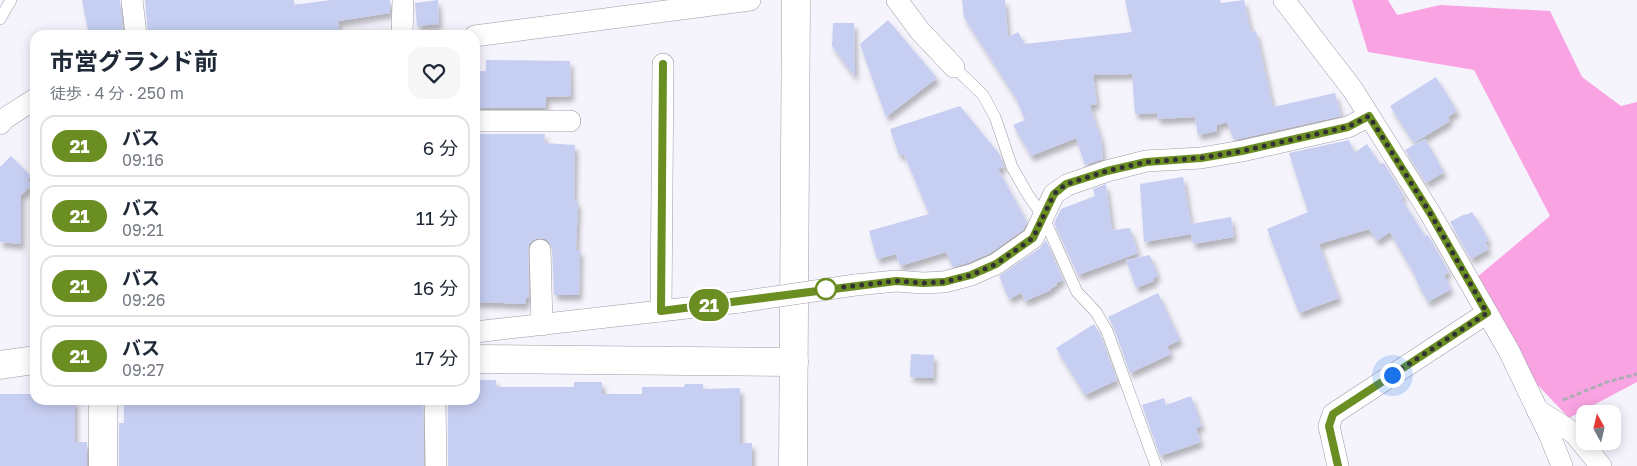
<!DOCTYPE html>
<html lang="ja">
<head>
<meta charset="utf-8">
<style>
	:root { --surface:#fff; --page:#f6f6f7; --text:#1f2937; --muted:#747a83; --line:#e0e1e3 }
	body { margin:0; font-family:"Golos Text","Noto Sans JP",sans-serif; background:var(--page); color:var(--text); height:100vh; display:flex; flex-direction:column; font-size:19px; white-space:nowrap }
	* { box-sizing:border-box; margin:0 }
	p { font-size:16px; color:var(--muted) }
	.icon { flex:none; width:28px; height:28px; fill:none; stroke:currentColor; stroke-width:2; stroke-linecap:round; stroke-linejoin:round }
	.map { position:relative; flex:1; overflow:hidden }
	.panel { position:absolute; left:30px; top:30px; width:450px; height:375px; display:flex; flex-direction:column; background:var(--surface); border-radius:15px; box-shadow:0 2px 12px #0003 }
	.panel>* { flex:none }
	.badge { padding:0 10px; border-radius:16px; font-size:18px; line-height:32px }
	.needle { width:32px; rotate:352deg }
	.buttons { position:absolute; left:1576px; top:405px; display:grid; gap:10px }
	.buttons a { display:grid; place-items:center; width:45px; height:45px; border-radius:10px; background:var(--surface); box-shadow:0 2px 12px #0003; font-size:25px }
	.you { position:absolute; width:25px; height:25px; margin:-12px; border:4px solid #fff; border-radius:50%; background:#1a73e8; box-shadow:0 0 0 8px #1a73e833 }
	.map>.badge { position:absolute; translate:-50% -50%; box-shadow:0 0 0 2px #fff }
	.round { display:grid; place-items:center; flex:none; width:52px; height:52px; border-radius:15px; background:var(--page) }
	.headline { display:flex; align-items:center; justify-content:space-between; height:85px; padding:0 20px }
	h1 { font-size:24px; font-weight:700; line-height:38px }
	ul { padding:0; list-style:none }
	li { display:flex; align-items:center; gap:15px; height:62px; margin:0 10px 8px; padding:0 10px; border:2px solid var(--line); border-radius:15px }
	li div { flex:1 }
	li b { display:block; font-size:19px }
	li em { font-style:normal }
	li .badge { min-width:55px; font-weight:700; text-align:center }
	.map>svg:first-child { display:block }
	.forest { fill:#faa3e3 }
	.building { fill:#c6cef2; filter:url(#shadow) }
	.lines { fill:none; stroke-linecap:round; stroke-linejoin:round }
	.service-casing { stroke:#9e9ca4; stroke-width:12 }
	.minor-casing { stroke:#9e9ca4; stroke-width:22 }
	.tertiary-casing { stroke:#9e9ca4; stroke-width:29 }
	.path { stroke:#aeacb3; stroke-width:3; stroke-dasharray:5 2.5; stroke-linecap:butt }
	.service { stroke:#fff; stroke-width:11 }
	.minor { stroke:#fff; stroke-width:21 }
	.tertiary { stroke:#fff; stroke-width:28 }
	.minor-bridge-casing { stroke:#9e9ca4; stroke-width:22; stroke-linecap:butt }
	.minor-bridge { stroke:#fff; stroke-width:21 }
	.line-casing { stroke:#fff; stroke-width:11 }
	.line { stroke:#6b8e23; stroke-width:8 }
	.walk { stroke:#323134; stroke-width:5; stroke-dasharray:0 9 }
	.stop-dot { fill:#fff; stroke:#6b8e23; stroke-width:2.5 }
</style>
</head>
<body>
<div class="map">
<svg width="1637" height="466" viewBox="0 0 1637 466">
	<defs>
		<filter id="shadow"><feDropShadow dx="3" dy="5.5" stdDeviation="2.5" flood-color="#0004"/></filter>
	</defs>
	<rect width="100%" height="100%" fill="#f5f3fc"/>
	<!-- forest -->
	<polygon class="forest" points="1352,0 1388,0 1397,15 1440,5 1550,11 1582,77 1621,106 1637,102 1637,382 1569,418 1532,379 1476,278 1550,216 1474,70 1368,52"/>
	<!-- building -->
	<g class="building">
		<polygon points="82,0 120,0 123,35 89,35"/>
		<polygon points="145,0 294,0 294,5 330,0 390,0 390,13 338,21 340,35 148,35"/>
		<polygon points="438,0 439,24 417,26 415,3"/>
		<polygon points="962,0 1005,0 1008,37 1018,32 1025,44 1132,32 1125,0 1220,0 1221,3 1244,0 1251,32 1256,31 1273,107 1335,93 1341,116 1234,140 1227,122 1217,125 1217,131 1198,135 1195,117 1157,119 1157,113 1135,114 1132,74 1093,75 1097,104 1090,105 1101,139 1103,159 1085,165 1076,138 1031,156 1013,125 1025,120 1017,100 964,17"/>
		<polygon points="888,20 937,78 886,117 860,44"/>
		<polygon points="833,23 854,23 855,77 832,46"/>
		<polygon points="486,60 570,61 571,96 546,97 546,108 475,108 475,71 486,71"/>
		<polygon points="1436,77 1457,111 1448,117 1450,121 1414,143 1390,106"/>
		<polygon points="960,106 1000,155 1004,167 998,169 1027,222 1023,230 990,253 967,263 953,267 946,252 900,266 896,254 877,259 869,231 929,214 904,154 899,155 890,129"/>
		<polygon points="475,134 545,134 544,143 575,145 574,201 578,202 576,250 580,250 579,295 554,295 552,249 550,243 546,239 539,238 533,240 529,244 528,250 529,294 528,298 526,298 526,304 475,302"/>
		<polygon points="1425,139 1444,172 1426,183 1405,150"/>
		<polygon points="1349,140 1354,153 1367,144 1380,164 1384,163 1404,196 1401,198 1425,236 1428,235 1449,272 1444,275 1451,289 1428,302 1415,278 1416,277 1390,232 1377,241 1369,229 1319,244 1339,298 1299,313 1267,229 1308,212 1289,153"/>
		<polygon points="11,156 31,176 27,180 32,185 21,195 21,244 0,242 0,167"/>
		<polygon points="1183,177 1191,224 1231,217 1234,237 1193,244 1191,234 1144,242 1140,184"/>
		<polygon points="1106,184 1112,230 1130,228 1138,253 1078,275 1054,223 1061,209 1095,196 1093,189"/>
		<polygon points="1472,212 1489,240 1485,242 1489,249 1471,259 1450,222 1465,214 1466,215"/>
		<polygon points="1046,240 1063,280 1056,283 1057,285 1050,289 1051,290 1025,301 1021,293 1009,299 999,276 1040,248"/>
		<polygon points="1150,255 1158,276 1153,278 1154,281 1136,288 1126,260"/>
		<polygon points="1158,293 1180,340 1167,346 1171,354 1130,373 1114,328 1108,317"/>
		<polygon points="1094,324 1100,334 1117,380 1085,395 1056,348"/>
		<polygon points="911,354 934,355 933,378 910,377"/>
		<polygon points="475,380 496,380 496,387 574,387 574,382 602,382 602,394 642,394 642,387 684,387 685,384 703,384 703,389 740,388 740,443 752,443 752,466 448,466 448,400 475,400"/>
		<polygon points="0,394 35,394 35,400 75,400 75,442 87,442 87,466 0,466"/>
		<polygon points="1191,396 1202,426 1196,428 1201,442 1160,456 1142,405 1164,398 1166,405"/>
		<polygon points="124,400 423,400 424,466 119,466 119,423 124,423"/>
	</g>
	<g class="lines">
		<!-- service casing -->
		<g class="service-casing">
			<g id="service">
				<polyline points="0,19 11,0"/>
				<polyline points="954,67 983,95 995,117 1012,167 1028,195 1043,216 1077,292 1096,312 1107,331 1156,466"/>
			</g>
		</g>
		<!-- minor casing -->
		<g class="minor-casing">
			<g id="minor">
				<polyline points="132,0 136,35"/>
				<polyline points="897,0 920,31 954,67"/>
				<polyline points="1284,0 1353,90 1430,213 1509,351 1550,436 1562,466"/>
				<polyline points="402,35 403,0"/>
				<polyline points="475,36 750,0"/>
				<polyline points="475,121 570,121"/>
				<polyline points="0,124 4,119 35,99"/>
				<polyline points="540,250 542,325"/>
				<polyline points="855,285 896,281 923,283 944,282 971,275 996,264 1033,238 1054,194 1067,185 1107,171 1146,161 1201,158 1242,151 1348,127 1369,116"/>
				<polyline points="661,311 663,64"/>
				<polyline points="475,332 740,302"/>
				<polyline points="435,400 436,466"/>
				<polyline points="1537,410 1574,433 1601,466"/>
				<polyline points="1338,466 1329,426 1333,414 1487,313"/>
			</g>
		</g>
		<!-- tertiary casing -->
		<g class="tertiary-casing">
			<g id="tertiary">
				<polyline points="475,359 794,362"/>
				<polyline points="0,365 35,360"/>
				<polyline points="103,466 103,400"/>
				<polyline points="793,466 796,0"/>
			</g>
		</g>
		<!-- path -->
		<polyline class="path" points="1563,400 1607,382 1637,374"/>
		<!-- service -->
		<use href="#service" class="service"/>
		<!-- minor -->
		<use href="#minor" class="minor"/>
		<!-- tertiary -->
		<use href="#tertiary" class="tertiary"/>
		<!-- minor-bridge casing -->
		<g class="minor-bridge-casing">
			<polyline id="minor-bridge" points="740,302 855,285"/>
		</g>
		<!-- minor-bridge -->
		<use href="#minor-bridge" class="minor-bridge"/>
	</g>
	<g class="lines">
		<!-- line casing -->
		<g class="line-casing">
			<polyline id="line" points="663,64 661,311 896,281 923,283 944,282 971,275 996,264 1033,238 1054,194 1066,184 1107,171 1146,162 1201,158 1242,151 1348,127 1369,116 1430,213 1487,313 1333,414 1329,426 1338,466"/>
		</g>
		<!-- line -->
		<use href="#line" class="line"/>
		<!-- walk -->
		<polyline class="walk" points="826,289 817,290 896,281 923,283 944,282 971,275 996,264 1033,238 1054,194 1066,184 1107,171 1146,162 1201,158 1242,151 1348,127 1369,116 1430,213 1487,313 1392,375"/>
	</g>
	<!-- markers -->
	<circle class="stop-dot" cx="826" cy="289" r="10"/>
</svg>
<div class="buttons">
<a><svg class="needle" viewBox="-14 -14 28 28"><path d="M0-13l5 13h-10z" fill="#e53935"/><path d="M0 13l5-13h-10z" fill="#747a83"/></svg></a>
</div>
<div class="you" style="left:1392px;top:375px"></div>
<b class="badge" style="left:709px;top:305px;background:#6b8e23;color:#fff">21</b>
<section class="panel">
<div class="headline"><div><h1>市営グランド前</h1><p>徒歩 · 4 分 · 250 m</p></div><a class="round"><svg class="icon" aria-label="heart" viewBox="0 0 24 24"><path d="M12 20l-8-8c-3-5 5-10 8-4 3-6 11-1 8 4z"/></svg></a></div>
<ul>
<li><span class="badge" style="background:#6b8e23;color:#fff">21</span><div><b>バス</b><p>09:16</p></div><em>6 分</em></li>
<li><span class="badge" style="background:#6b8e23;color:#fff">21</span><div><b>バス</b><p>09:21</p></div><em>11 分</em></li>
<li><span class="badge" style="background:#6b8e23;color:#fff">21</span><div><b>バス</b><p>09:26</p></div><em>16 分</em></li>
<li><span class="badge" style="background:#6b8e23;color:#fff">21</span><div><b>バス</b><p>09:27</p></div><em>17 分</em></li>
</ul>
</section>
</div>
</body>
</html>
